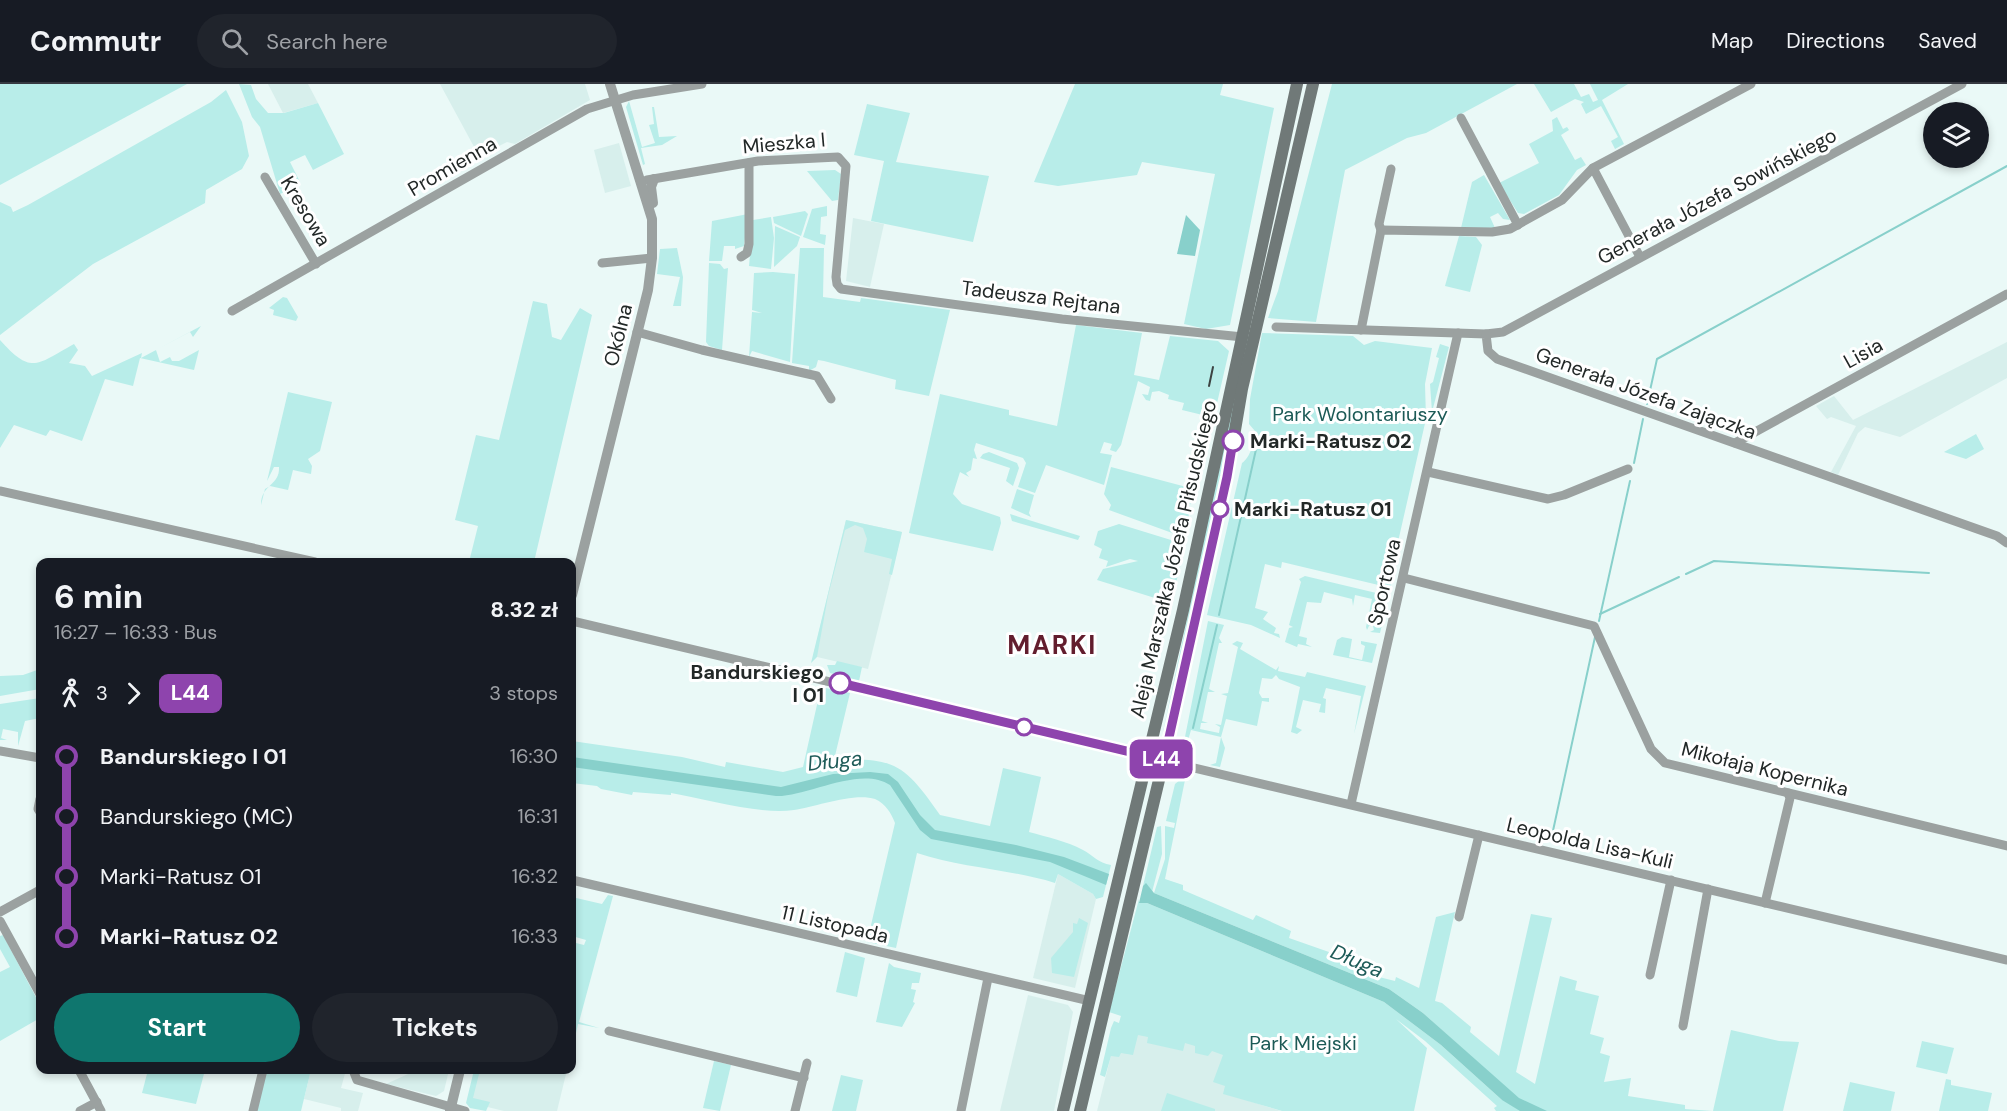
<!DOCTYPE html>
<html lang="en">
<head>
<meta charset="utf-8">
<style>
	:root { --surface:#171b24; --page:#20242c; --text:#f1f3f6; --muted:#9ea1a6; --line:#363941; --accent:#0f766e }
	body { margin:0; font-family:"DM Sans",sans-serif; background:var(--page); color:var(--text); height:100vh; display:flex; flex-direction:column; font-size:22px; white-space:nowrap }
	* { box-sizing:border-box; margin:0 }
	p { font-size:20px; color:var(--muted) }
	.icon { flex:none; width:33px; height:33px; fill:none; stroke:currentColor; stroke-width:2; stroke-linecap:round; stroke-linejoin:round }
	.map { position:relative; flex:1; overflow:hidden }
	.details { position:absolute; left:36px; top:474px; width:540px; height:516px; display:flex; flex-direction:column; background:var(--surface); border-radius:12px; box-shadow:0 3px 9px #0003 }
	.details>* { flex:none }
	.badge { padding:0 12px; border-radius:9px; font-size:21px; line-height:39px }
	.tools { position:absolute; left:1923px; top:18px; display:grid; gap:12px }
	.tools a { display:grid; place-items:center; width:66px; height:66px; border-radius:50%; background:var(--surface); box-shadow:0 3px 9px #0003; font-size:30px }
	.map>.badge { position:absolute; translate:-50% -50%; box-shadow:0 0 0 3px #fff }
	.legs { display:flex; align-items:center; gap:9px; height:66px; padding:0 18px; font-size:20px }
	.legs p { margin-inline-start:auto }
	.summary { display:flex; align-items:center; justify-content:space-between; height:102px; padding:0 18px }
	h1 { font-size:33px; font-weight:700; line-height:45px }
	.primary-button { display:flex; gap:12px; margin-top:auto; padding:12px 18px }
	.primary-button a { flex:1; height:69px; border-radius:36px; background:var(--accent); color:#fff; font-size:24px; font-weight:700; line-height:69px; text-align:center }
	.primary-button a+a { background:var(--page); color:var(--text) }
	ul { padding:0 18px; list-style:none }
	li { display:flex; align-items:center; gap:21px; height:60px; font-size:22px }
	li i { display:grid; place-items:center; width:9px; height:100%; margin:0 8px; background:currentColor }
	li i::after { content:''; width:15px; height:15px; margin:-8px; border:4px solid; border-radius:50%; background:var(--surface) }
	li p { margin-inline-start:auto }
	li:first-child i { background:linear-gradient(#0000 50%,currentColor 0) }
	li:last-child i { background:linear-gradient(currentColor 50%,#0000 0) }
	header { display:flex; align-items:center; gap:36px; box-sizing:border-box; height:84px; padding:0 30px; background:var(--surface); border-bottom:2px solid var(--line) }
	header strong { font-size:28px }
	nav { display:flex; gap:33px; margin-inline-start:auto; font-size:21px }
	.search { width:420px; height:54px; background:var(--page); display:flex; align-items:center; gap:15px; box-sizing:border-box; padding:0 21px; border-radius:33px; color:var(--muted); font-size:22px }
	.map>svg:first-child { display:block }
	.built { fill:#d7efec }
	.green { fill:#b8ede9 }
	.water { fill:#88d0cb }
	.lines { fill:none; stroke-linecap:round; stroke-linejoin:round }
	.stream { stroke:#88d0cb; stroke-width:2 }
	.minor { stroke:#9ba1a0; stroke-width:9 }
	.tertiary { stroke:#9ba1a0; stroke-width:10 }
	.secondary { stroke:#707978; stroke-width:12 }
	.rail { stroke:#3c4342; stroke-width:2 }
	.line-1-casing { stroke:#fff; stroke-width:14 }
	.line-1 { stroke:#8e44ad; stroke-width:9 }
	.stop-1-dot { fill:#fff; stroke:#8e44ad; stroke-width:3 }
	.labels { text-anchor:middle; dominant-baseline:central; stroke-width:6; stroke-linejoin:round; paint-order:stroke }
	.street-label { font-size:20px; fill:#222827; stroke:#fff }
	.park-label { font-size:20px; fill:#1c5a56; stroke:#fff }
	.stop-label { font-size:20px; font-weight:bold; fill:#222827; stroke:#fff; text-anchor:start }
	.water-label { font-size:21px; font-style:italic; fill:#1e5b58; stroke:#fff }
	.district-label { font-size:26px; font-weight:bold; letter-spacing:1.5px; fill:#621d2d; stroke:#fff }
</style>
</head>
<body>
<header>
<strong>Commutr</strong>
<div class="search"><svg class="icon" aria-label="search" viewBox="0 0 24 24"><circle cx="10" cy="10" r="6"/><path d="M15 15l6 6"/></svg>Search here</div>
<nav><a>Map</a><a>Directions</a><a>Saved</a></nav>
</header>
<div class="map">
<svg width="2007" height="1027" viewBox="0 0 2007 1027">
	<rect width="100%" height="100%" fill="#eaf9f7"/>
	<!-- built -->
	<g class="built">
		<polygon points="268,0 308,0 318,19 283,29"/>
		<polygon points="440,0 585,0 590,16 515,60 507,58 479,72"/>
		<polygon points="619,59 631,102 605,109 594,66"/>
		<polygon points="853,134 884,140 870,203 846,197"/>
		<polygon points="2007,258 2007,294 1900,353 1865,343 1858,349 1838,391 1831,388 1856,342 1831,333 1827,335 1816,322 1834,312 1853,336"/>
		<polygon points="846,436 902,448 868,585 813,572"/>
		<polygon points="1058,790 1093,810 1096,815 1075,904 1033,894"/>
		<polygon points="1028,911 1068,921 1073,928 1054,1027 1000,1027"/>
		<polygon points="1121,932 1235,965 1243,1015 1281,1027 1097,1027"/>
		<polygon points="311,986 346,986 341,1004 363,1009 358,1027 341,1027 341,1024 304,1015"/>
		<polygon points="417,986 449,986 444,1007 436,1012 386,1000"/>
		<polygon points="475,986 567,986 557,1027 504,1027 467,1018"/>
	</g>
	<!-- green -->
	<g class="green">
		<polygon points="0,0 187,0 0,101"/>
		<polygon points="239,0 251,1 256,15 268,29 284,29 318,19 344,70 313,86 305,71 290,78 301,100 280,110 260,43 252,33"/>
		<polygon points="1075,0 1223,0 1220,11 1274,24 1230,241 1206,245 1184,240 1215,90 1142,78 1137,91 1058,102 1034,98"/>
		<polygon points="1332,0 1517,0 1426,49 1407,54 1345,86 1316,238 1268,234 1278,207"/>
		<polygon points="1534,0 1574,0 1581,13 1589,10 1593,18 1598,16 1590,0 1628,0 1602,16 1624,60 1615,65 1611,57 1618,53 1601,22 1586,30 1581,20 1584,18 1575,15 1551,28"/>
		<polygon points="226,6 242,38 249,72 242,85 206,106 205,119 93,180 0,251 0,118 11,123 13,128 28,121 211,18"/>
		<polygon points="629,17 642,63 655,59 649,41 654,40 652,23 654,23 659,53 677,52 662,61 641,64 645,80 643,81 626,23"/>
		<polygon points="867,20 910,29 896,78 989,92 973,158 871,137 884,77 854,71"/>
		<polygon points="1557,33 1563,45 1567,43 1569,46 1561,51 1575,76 1581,73 1586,81 1577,86 1559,111 1524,130 1518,129 1499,99 1539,79 1529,60 1553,47 1552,36"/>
		<polygon points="835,86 841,90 838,116 832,117 807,87"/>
		<polygon points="1484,91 1510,136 1503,135 1498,129 1490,133 1495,144 1461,144 1472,98"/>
		<polygon points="827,122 827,132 821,133 820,150 826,151 825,161 803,153 812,125"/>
		<polygon points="805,127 808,130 801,152 774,139 773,133"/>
		<polygon points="748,130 744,162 735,165 735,162 724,162 722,177 709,177 712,137"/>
		<polygon points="771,133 774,154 771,185 749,182 753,136"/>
		<polygon points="775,142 800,153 797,162 774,183"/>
		<polygon points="1459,152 1476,153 1482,161 1470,208 1445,202"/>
		<polygon points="677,164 683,193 681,222 673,222 680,193 657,190 660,165"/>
		<polygon points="800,164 824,164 823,213 860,218 861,214 950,226 929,312 895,305 896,296 824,277 818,276 816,283 809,287 809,282 792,279"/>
		<polygon points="709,179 720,180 724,185 728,184 722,266 709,262 706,258"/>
		<polygon points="773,188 795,190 790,278 752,267 749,273 752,228 762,229 752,226 754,189"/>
		<polygon points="283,213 287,214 298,233 296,237 273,231 274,226 269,224"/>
		<polygon points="533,217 547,220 552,253 561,256 580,224 592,231 534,478 469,478 478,442 455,436 476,351 499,356"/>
		<polygon points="1250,240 1224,381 1166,649 1163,648"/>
		<polygon points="1076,241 1142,249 1134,291 1159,296 1170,252 1218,257 1229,267 1215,328 1211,333 1182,326 1184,319 1168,315 1169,311 1159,307 1152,308 1150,317 1146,316 1142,310 1148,311 1150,303 1138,297 1121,361 1116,368 1110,366 1112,360 1104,358 1100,369 1112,371 1104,401 1046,381 1035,409 1018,403 1026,379 1023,374 976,359 974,366 977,375 973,374 971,386 966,389 969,393 960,388 953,410 962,420 1000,433 1001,439 993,467 909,449 940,310 1009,326 1009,331 1057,342"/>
		<path d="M201,242L193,253L190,248L156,266L160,278L170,273L172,277H179L199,266L194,286L140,274L133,302L105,295L82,357L50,346L46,352L14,341L0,364V256C32,292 37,280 74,260L78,266L69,279L85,282L92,292L142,269L141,274Z"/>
		<path d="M1262,249L1353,252L1364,261L1375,257L1432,264L1425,300L1426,335L1390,493L1391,504L1282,478L1281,484L1265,480L1255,524L1268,528L1263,535L1276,544L1274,549L1279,550L1280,554L1251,541L1207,531L1242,379C1250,374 1255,357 1255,347L1249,340L1250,315Z"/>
		<polygon points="1440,260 1449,263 1432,328 1430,300 1433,298 1439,274 1436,273"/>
		<path d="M288,308L332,318L320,367L308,375L312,382L311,390L293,386L288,406L270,402L265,405L261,421C261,400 280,402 279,383H274L267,397Z"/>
		<polygon points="1976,350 1984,365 1966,375 1944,368"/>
		<polygon points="989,368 1017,379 1019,384 1013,402 1006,397 1010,384 980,374 983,370"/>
		<polygon points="1111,383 1194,405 1189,425 1188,448 1175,450 1109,426 1111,421 1104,410"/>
		<polygon points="1017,405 1034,411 1029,429 1031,433 1011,424"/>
		<polygon points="1010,430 1080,452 1078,456 1012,437"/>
		<polygon points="846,436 902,448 892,491 889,490 892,475 864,468 867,455 863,444 855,441 845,446 828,512 817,573 811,579"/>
		<polygon points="1119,440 1171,456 1184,467 1171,519 1097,496 1103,485 1138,477 1130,475 1106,483 1108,477 1099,474 1102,465 1094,461 1098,447"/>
		<polygon points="1305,492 1389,512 1380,549 1370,548 1374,546 1373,542 1369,542 1367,546 1366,543 1372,515 1355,511 1353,522 1352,515 1324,508 1321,519 1307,518 1299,552 1307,554 1306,560 1312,563 1298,560 1297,563 1285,558 1289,544 1293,543 1289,541 1301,498 1299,495"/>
		<polygon points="1208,537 1224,541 1219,554 1222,559 1219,559 1209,605 1215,608 1208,608 1202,637 1208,639 1201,639 1200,645 1219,649 1220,643 1215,640 1221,641 1227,612 1221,610 1228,609 1238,563 1232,560 1237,557 1243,559 1240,565 1276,586 1279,582 1278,587 1305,593 1307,588 1366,602 1354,650 1361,612 1326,604 1323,614 1326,615 1325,629 1319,628 1321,620 1303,616 1296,643 1302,646 1297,650 1291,648 1300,603 1279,595 1276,591 1272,595 1262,594 1259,609 1262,614 1269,614 1269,618 1262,617 1257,642 1226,635 1221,653 1225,664 1220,683 1210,681 1216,679 1221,653 1191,646 1183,674 1181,673"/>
		<polygon points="1342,553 1352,555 1349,573 1362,576 1365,562 1361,560 1361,557 1377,560 1372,579 1333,571 1337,556"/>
		<polygon points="837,577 862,583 859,597 830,589 827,581 835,581"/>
		<polygon points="40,585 40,605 0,612 0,592 23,591"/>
		<path d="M821,603L850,609L834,676C896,673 905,681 940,731L990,742L1003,684L1041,693L1029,748C1047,753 1066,757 1083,766C1093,771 1098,779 1111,781L1103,813L1096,815L1093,810L1058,790L1055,799C1010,785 962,784 917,769L896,864L867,858L895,739C891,729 886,720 875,715C854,708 815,723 794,726C759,731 707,715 671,709V711L633,708L632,711L601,705L597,702L572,699V657L682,673L725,683L726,678L783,688L803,683Z"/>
		<polygon points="40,614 40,634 25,637 18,662 18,648 3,645 1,654 7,656 0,656 0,620"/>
		<polygon points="1186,691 1165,795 1183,801 1183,806 1253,836 1256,831 1291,847 1289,854 1346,874 1347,871 1365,878 1363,885 1371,891 1395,897 1396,893 1419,904 1436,833 1455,828 1435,917 1442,919 1471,943 1470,948 1499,972 1531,830 1552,834 1516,988 1535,1000 1560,892 1577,897 1575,906 1599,912 1590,950 1604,954 1600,969 1610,972 1604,998 1631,994 1628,1012 1685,1021 1685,1025 1713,1027 1731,946 1779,957 1799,958 1783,1027 1496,1027 1494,1024 1497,1022 1425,957 1396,935 1427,964 1414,1027 1282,1027 1223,1010 1225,1002 1213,998 1223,971 1212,967 1208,972 1195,969 1195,962 1185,959 1183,967 1147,959 1148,953 1138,951 1133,971 1121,969 1119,973 1111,972 1105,993 1100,991 1111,944 1114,937 1119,939 1121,932 1109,928 1139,815 1139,818 1147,819 1384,918 1441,961 1502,1016 1511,1008 1423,929 1389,905 1154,809 1165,775 1165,742 1174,744 1175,739 1166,737 1175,700"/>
		<polygon points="1161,742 1162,770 1152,808 1148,802 1143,802 1157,743"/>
		<polygon points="608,811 613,812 579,938 599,944 578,940 572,967 572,858 584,861 586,856 572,852 572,813 602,820"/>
		<polygon points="1079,834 1088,839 1074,893 1052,889 1051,874 1073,848 1073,839 1077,840"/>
		<polygon points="3,851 40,921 40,934 0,957 0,888 10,883 0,865 0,852"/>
		<polygon points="845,868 865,874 857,913 836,908"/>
		<polygon points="889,879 894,883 921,889 919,899 912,899 911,905 916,906 913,918 915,919 902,943 876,938"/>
		<polygon points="1922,957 1954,964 1947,990 1916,983"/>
		<polygon points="714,977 731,981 720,1027 703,1024"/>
		<polygon points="148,986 205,986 196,1020 142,1009"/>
		<polygon points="265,986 311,986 301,1027 256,1027"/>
		<polygon points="474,986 480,986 473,1014 490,1018 486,1027 470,1024 466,1019"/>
		<polygon points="841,991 863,996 856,1027 832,1027"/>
		<polygon points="1946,995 1951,996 1951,1001 1992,1009 1988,1027 1939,1027"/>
		<polygon points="1850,998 1895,1008 1891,1027 1843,1027"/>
		<polygon points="1167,1009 1215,1025 1215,1027 1161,1027"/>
	</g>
	<!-- water -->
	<g class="water">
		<polygon points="1186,131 1200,146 1195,172 1177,170"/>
		<path d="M572,673L781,703L833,690L870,688L888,690L898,698L920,731L935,746L1016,761L1064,773L1109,790L1106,801L1050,778L931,755L920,746L890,701C860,681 807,713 776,712L572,683Z"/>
		<polygon points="1146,799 1154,809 1389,905 1423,929 1519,1014 1547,1027 1520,1027 1502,1016 1441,961 1384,918 1147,819 1139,819 1143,802"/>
	</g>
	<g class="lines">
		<!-- stream -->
		<g class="stream">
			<polyline points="1647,320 1657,275 2007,82"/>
			<polyline points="1634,379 1643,335"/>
			<polyline points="1686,490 1714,477 1929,489"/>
			<polyline points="1600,530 1679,493"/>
			<polyline points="1219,531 1259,352"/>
			<polyline points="1599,537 1630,397"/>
			<polyline points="1193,644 1217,541"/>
			<polyline points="1551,756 1595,553"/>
		</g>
		<!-- minor -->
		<g class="minor">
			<polyline points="1461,34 1518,141"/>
			<polyline points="1593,84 1640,173"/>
			<polyline points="265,93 316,180"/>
			<polyline points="647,96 758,77 838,73 846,82 836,193 837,200 841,205 1062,235 1243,253"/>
			<polyline points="1381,146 1379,140 1391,85"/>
			<polyline points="741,173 747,169 749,160 749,79"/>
			<polyline points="602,179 652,174"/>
			<polyline points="232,227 587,25 633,11 702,0"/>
			<polyline points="1276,243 1486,250 1488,267 1497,275 1997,452 2007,459"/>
			<polyline points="1361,246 1381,146 1492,148 1510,145 1562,116 1593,84 1751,0"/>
			<polyline points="637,248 702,266 817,292 831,315"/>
			<polyline points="1486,250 1503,248 1962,0"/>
			<polyline points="1735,359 2007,210"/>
			<polyline points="1428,388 1548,415 1564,411 1628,385"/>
			<polyline points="0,407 315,478"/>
			<polyline points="1404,494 1594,542 1651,665 1665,679 2007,762"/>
			<polyline points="572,537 2007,876"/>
			<polyline points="0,667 40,674"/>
			<polyline points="40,715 38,725 40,728"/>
			<polyline points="1351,720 1458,249"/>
			<polyline points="572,796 1090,917"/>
			<polyline points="1765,819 1790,714 1788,709"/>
			<polyline points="0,828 40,806"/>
			<polyline points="1459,833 1479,751"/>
			<polyline points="0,837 40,910"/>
			<polyline points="1650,891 1671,796"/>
			<polyline points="1683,942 1708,805"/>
			<polyline points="609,947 804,994"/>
			<polyline points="79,986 101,1027"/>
			<polyline points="353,986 357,996 465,1027"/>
			<polyline points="80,1027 97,1018"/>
			<polyline points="253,1027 263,986"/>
			<polyline points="795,1027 807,979"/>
			<polyline points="961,1027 988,894"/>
		</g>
		<!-- tertiary -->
		<g class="tertiary">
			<polyline points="653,119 651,103 654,95"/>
			<polyline points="572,511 648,206 652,174 652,135 610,0"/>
			<polyline points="450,1027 460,986"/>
		</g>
		<!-- secondary -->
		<g class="secondary">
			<polyline points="1063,1027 1183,526 1297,0"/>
			<polyline points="1080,1027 1169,654 1227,393 1242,305 1313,0"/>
		</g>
		<!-- rail -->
		<polyline class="rail" points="1209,302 1213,283"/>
	</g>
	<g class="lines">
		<!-- line-1 casing -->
		<g class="line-1-casing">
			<polyline id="line-1" points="840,599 1164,676 1227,393 1233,357"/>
		</g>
		<!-- line-1 -->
		<use href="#line-1" class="line-1"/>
	</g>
	<!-- markers -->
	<g class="stop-1-dot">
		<circle cx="1233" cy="357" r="10"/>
		<circle cx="1220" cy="425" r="8"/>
		<circle cx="840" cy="599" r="10"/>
		<circle cx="1024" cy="643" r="8"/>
	</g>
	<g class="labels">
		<!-- street labels -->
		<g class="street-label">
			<text transform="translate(784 59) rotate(-5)">Mieszka I</text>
			<text transform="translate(452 82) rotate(-30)">Promienna</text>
			<text transform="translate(1717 112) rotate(-28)">Generała Józefa Sowińskiego</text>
			<text transform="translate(306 127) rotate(59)">Kresowa</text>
			<text transform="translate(1041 213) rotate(7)">Tadeusza Rejtana</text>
			<text transform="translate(618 251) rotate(-76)">Okólna</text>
			<text transform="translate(1863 269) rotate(-29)">Lisia</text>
			<text transform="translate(1646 309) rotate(20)">Generała Józefa Zajączka</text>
			<text transform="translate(1173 475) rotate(-77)">Aleja Marszałka Józefa Piłsudskiego</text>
			<text transform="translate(1384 498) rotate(-77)">Sportowa</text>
			<text transform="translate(1765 685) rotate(14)">Mikołaja Kopernika</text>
			<text transform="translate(1590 759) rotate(13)">Leopolda Lisa-Kuli</text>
			<text transform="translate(835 840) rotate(13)">11 Listopada</text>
		</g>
		<!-- park labels -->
		<g class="park-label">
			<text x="1360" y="330">Park Wolontariuszy</text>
			<text x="1303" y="959">Park Miejski</text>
		</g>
		<!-- stop labels -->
		<g class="stop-label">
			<text x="1250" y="357">Marki-Ratusz 02</text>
			<text x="1234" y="425">Marki-Ratusz 01</text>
			<text x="824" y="588" text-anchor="end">Bandurskiego<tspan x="824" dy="23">I 01</tspan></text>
		</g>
		<!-- water labels -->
		<g class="water-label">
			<text transform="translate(835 677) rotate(-6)">Długa</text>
			<text transform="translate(1357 877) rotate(23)">Długa</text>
		</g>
		<!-- district labels -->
		<g class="district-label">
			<text x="1052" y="561">MARKI</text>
		</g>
	</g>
</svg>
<div class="tools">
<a><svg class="icon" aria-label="layers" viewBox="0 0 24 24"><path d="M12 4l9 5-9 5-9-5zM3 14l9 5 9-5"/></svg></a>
</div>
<b class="badge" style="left:1161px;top:675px;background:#8e44ad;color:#fff">L44</b>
<section class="details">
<div class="summary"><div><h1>6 min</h1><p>16:27 – 16:33 · Bus</p></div><b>8.32 zł</b></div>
<div class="legs"><svg class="icon" aria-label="walk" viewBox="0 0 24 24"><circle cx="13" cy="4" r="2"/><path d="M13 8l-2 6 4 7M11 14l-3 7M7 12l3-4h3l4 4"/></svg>3<svg class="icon" aria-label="forward" viewBox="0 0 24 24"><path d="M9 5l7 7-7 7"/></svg><b class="badge" style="background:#8e44ad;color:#fff">L44</b><p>3 stops</p></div>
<ul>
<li><i style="color:#8e44ad"></i><b>Bandurskiego I 01</b><p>16:30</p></li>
<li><i style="color:#8e44ad"></i><span>Bandurskiego (MC)</span><p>16:31</p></li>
<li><i style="color:#8e44ad"></i><span>Marki-Ratusz 01</span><p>16:32</p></li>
<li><i style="color:#8e44ad"></i><b>Marki-Ratusz 02</b><p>16:33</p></li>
</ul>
<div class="primary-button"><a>Start</a><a>Tickets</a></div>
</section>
</div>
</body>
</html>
